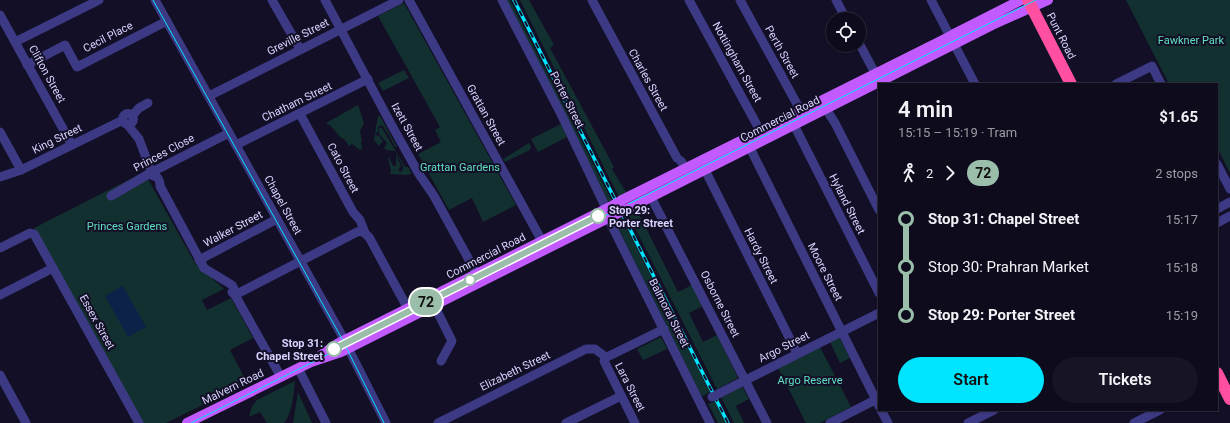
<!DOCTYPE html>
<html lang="en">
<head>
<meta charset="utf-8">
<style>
	:root { --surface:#0e0b1c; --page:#171425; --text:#f1f3f6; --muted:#9b9ba3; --line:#2e2b3b; --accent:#00e5ff }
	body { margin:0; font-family:Roboto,sans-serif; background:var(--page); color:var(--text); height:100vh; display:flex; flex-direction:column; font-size:15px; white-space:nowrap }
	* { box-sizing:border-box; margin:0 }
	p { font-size:13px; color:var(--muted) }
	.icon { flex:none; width:22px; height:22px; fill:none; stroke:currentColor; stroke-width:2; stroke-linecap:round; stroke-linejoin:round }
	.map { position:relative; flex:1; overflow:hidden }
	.sheet { position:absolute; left:878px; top:83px; width:340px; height:328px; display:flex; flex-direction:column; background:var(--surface); border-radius:0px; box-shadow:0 1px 3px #0004,0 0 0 1px var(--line) }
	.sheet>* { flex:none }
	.badge { padding:0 8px; border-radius:13px; font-size:14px; line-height:26px }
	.buttons { position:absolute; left:826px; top:12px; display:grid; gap:8px }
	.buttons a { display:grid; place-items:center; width:40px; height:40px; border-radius:50%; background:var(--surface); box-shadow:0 1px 3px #0004,0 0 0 1px var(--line); font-size:20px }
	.map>.badge { position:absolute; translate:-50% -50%; box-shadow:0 0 0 2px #fff }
	.legs { display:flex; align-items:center; gap:6px; height:44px; padding:0 20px; font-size:13px }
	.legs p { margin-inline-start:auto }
	.head { display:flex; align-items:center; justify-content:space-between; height:68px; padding:0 20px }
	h1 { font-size:22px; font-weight:600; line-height:30px }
	.button { display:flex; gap:8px; margin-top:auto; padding:8px 20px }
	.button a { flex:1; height:46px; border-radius:24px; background:var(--accent); color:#111; font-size:16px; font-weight:600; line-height:46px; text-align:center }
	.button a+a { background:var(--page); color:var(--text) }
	ul { padding:0 20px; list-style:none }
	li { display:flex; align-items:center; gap:14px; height:48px; font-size:15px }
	li i { display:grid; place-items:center; width:6px; height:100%; margin:0 5px; background:currentColor }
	li i::after { content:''; width:10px; height:10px; margin:-5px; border:3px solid; border-radius:50%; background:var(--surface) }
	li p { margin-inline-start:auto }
	li:first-child i { background:linear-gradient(#0000 50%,currentColor 0) }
	li:last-child i { background:linear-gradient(currentColor 50%,#0000 0) }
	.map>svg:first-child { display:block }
	.green { fill:#12302f }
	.water { fill:#0c2248 }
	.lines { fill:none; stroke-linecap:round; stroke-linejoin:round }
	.minor { stroke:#3d3a85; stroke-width:9 }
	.major { stroke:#c25bff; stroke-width:10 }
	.highway { stroke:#ff4fa3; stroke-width:12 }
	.tram { stroke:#00e5ff; stroke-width:1 }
	.rail-casing { stroke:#00e5ff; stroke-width:3.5 }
	.rail { stroke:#130f26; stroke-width:2; stroke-dasharray:6; stroke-linecap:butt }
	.minor-bridge { stroke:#3d3a85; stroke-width:9 }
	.major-bridge { stroke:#c25bff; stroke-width:10 }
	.line-1-casing { stroke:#fff; stroke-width:9 }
	.line-1 { stroke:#9abeaa; stroke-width:6 }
	.stop-1-dot { fill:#fff; stroke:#9abeaa; stroke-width:2 }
	.labels { text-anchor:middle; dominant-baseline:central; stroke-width:4; stroke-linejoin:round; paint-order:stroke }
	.street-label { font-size:11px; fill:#d9d4ff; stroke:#130f26 }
	.park-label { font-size:11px; fill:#5fe0c0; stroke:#130f26 }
	.stop-label { font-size:11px; font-weight:bold; fill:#d9d4ff; stroke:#130f26; text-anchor:start }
</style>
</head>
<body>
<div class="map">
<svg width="1230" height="423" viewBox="0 0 1230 423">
	<rect width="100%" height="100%" fill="#130f26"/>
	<!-- green -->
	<g class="green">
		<polygon points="506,0 510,0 612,201 606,203"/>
		<polygon points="520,0 529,0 554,45 550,48 614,167 612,169 624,189 627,193 619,197"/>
		<polygon points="1126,0 1230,0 1230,173 1217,147 1217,84 1169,84"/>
		<polygon points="404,3 516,205 483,222 472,198 449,210 418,154 441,142 435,130 440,127 378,16"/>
		<polygon points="404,70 409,78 383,91 378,83"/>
		<polygon points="358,105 364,123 360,131 362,140 361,142 362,149 360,150 352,144 349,146 344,139 341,138 330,125 327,124 326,123"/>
		<polygon points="378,116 380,116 397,147 395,147 389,135 382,125 378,127 378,132 376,133 375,135 379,136 383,141 379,146 374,140"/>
		<polygon points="561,124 567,137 538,152 531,139"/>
		<polygon points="379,128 382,128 405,167 408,167 411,173 411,174 407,175 390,174 391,170 388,158 389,157 393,166 396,166 396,155 401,166 398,170 401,172 403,169 403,166 395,151 386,150 384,148 387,143 379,134"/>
		<polygon points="529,143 531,146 530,150 505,162 503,159"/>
		<polygon points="144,172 195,263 224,289 202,300 207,310 231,298 253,338 230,350 247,383 166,423 142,423 34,228"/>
		<polygon points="637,210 678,292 692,285 703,306 689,313 703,342 717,335 738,378 717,389 628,214"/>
		<polygon points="621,217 710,392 703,396 701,395 615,221"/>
		<polygon points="661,337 667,349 643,360 637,349"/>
		<polygon points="839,337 850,358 840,363 830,342"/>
		<polygon points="820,347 851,407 820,423 806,423 778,368"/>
		<path d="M295,381C294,393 292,414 284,423H267L260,412L249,417L252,406L257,400Z"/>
		<polygon points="742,387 743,388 749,399 736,406 744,423 734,423 721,397"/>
		<polygon points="298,392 312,423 293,423"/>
		<polygon points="715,401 726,423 718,423 708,404"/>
	</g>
	<!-- water -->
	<polygon class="water" points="123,286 146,327 128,337 105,296"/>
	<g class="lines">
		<!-- minor -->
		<g class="minor">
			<polyline points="155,0 340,332 386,423"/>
			<polyline points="272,0 300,49"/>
			<polyline points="325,0 391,124 419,174 434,196 479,278"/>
			<polyline points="409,0 542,241"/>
			<polyline points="502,0 562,116 605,206 610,222 710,423"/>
			<polyline points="592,0 677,158 681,161 686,169"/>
			<polyline points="689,0 763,136"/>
			<polyline points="740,0 803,115"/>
			<polyline points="836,0 846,19"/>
			<polyline points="931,0 975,84"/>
			<polyline points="0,15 72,145"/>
			<polyline points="15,42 99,0"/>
			<polyline points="859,43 875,73"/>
			<polyline points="27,65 65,45 77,67 167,21"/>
			<polyline points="1116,84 1152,66 1161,84"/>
			<polyline points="209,96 399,0"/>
			<polyline points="826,109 835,123 879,210"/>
			<circle cx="128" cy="119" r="5.5"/>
			<polyline points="300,114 353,212 360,220 365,233"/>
			<polyline points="132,116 139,108 148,103"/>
			<polyline points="127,124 139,139 153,176"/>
			<polyline points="794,125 879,293"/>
			<polyline points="0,132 21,170"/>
			<polyline points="236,145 368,79"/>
			<polyline points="750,148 879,406"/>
			<polyline points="1217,164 1230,189"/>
			<polyline points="705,170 797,353"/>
			<path d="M152,172C157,176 161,180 160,186L202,264L204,268L232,285L234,289L235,295"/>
			<polyline points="0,177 21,170 123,120"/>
			<polyline points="111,196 152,172 229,133"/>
			<polyline points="651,197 767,423"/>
			<polyline points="1217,209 1230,202"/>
			<polyline points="1217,223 1230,216"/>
			<polyline points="0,248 30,233 34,234 139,423"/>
			<polyline points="199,260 277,219"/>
			<polyline points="232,292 235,295 281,377"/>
			<polyline points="0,295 53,268"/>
			<polyline points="235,295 357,232 362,231 369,237 408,309"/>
			<polyline points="434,305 452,341 441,361"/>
			<polyline points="607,357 664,329"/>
			<polyline points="604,361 635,423"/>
			<polyline points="298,368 326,423"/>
			<polyline points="0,375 26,423"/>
			<polyline points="720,393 879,313"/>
			<polyline points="881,410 888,423"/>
			<polyline points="438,423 586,349 595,349 603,355"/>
			<polyline points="566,423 621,396"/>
			<polyline points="830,423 879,398"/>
			<polyline points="968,423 994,410"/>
			<polyline points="1134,423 1160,410"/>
		</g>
		<!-- major -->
		<g class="major">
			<polyline points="954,34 1021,0"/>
			<polyline points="622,200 945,39"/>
			<polyline points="627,209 992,25 1048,0"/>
			<polyline points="321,355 337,344 614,205"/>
			<polyline points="187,423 311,362 341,352 618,213"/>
		</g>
		<!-- highway -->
		<g class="highway">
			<polyline points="1028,0 1071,84"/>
			<polyline points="1217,373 1230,399"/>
		</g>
		<!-- tram -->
		<g class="tram">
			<polyline points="153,0 341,337 384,423"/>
			<polyline points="191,423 1036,0"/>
		</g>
		<!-- rail casing -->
		<g class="rail-casing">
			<polyline id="rail" points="514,0 728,423"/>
		</g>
		<!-- rail -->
		<use href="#rail" class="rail"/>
		<!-- minor-bridge -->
		<polyline class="minor-bridge" points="712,397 720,393"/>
		<!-- major-bridge -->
		<g class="major-bridge">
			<polyline points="945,39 954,34"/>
			<polyline points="614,205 622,200"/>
			<polyline points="618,213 627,209"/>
		</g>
	</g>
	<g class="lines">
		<!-- line-1 casing -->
		<g class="line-1-casing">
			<polyline id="line-1" points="334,349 598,216"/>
		</g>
		<!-- line-1 -->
		<use href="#line-1" class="line-1"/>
	</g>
	<!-- markers -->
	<g class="stop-1-dot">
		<circle cx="598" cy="216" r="7"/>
		<circle cx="470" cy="280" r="5"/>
		<circle cx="334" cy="349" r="7"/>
	</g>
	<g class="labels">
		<!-- street labels -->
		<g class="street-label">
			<text transform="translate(1061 36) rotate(63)">Punt Road</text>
			<text transform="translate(108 37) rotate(-27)">Cecil Place</text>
			<text transform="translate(298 37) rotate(-27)">Greville Street</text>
			<text transform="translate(782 52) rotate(61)">Perth Street</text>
			<text transform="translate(737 62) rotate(61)">Nottingham Street</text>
			<text transform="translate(47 74) rotate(61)">Clifton Street</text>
			<text transform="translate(648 80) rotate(61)">Charles Street</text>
			<text transform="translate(567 100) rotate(63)">Porter Street</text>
			<text transform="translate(297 102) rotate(-26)">Chatham Street</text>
			<text transform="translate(486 115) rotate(61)">Grattan Street</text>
			<text transform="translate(780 119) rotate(-27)">Commercial Road</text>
			<text transform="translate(407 127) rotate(61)">Izett Street</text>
			<text transform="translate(57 139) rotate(-26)">King Street</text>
			<text transform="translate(164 153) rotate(-28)">Princes Close</text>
			<text transform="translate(343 168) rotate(62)">Cato Street</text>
			<text transform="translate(847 204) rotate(63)">Hyland Street</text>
			<text transform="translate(283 205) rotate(61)">Chapel Street</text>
			<text transform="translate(233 229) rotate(-28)">Walker Street</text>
			<text transform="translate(486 256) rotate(-27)">Commercial Road</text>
			<text transform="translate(761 256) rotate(63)">Hardy Street</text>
			<text transform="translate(825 272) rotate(63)">Moore Street</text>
			<text transform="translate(720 304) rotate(63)">Osborne Street</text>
			<text transform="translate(669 313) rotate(63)">Balmoral Street</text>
			<text transform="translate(97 322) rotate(61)">Essex Street</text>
			<text transform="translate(784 347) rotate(-27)">Argo Street</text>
			<text transform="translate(515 371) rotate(-26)">Elizabeth Street</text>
			<text transform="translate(233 387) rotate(-26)">Malvern Road</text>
			<text transform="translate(630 387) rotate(63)">Lara Street</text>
		</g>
		<!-- park labels -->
		<g class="park-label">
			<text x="1191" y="40">Fawkner Park</text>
			<text x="460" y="167">Grattan Gardens</text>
			<text x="127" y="226">Princes Gardens</text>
			<text x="810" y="380">Argo Reserve</text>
		</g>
		<!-- stop labels -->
		<g class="stop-label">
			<text x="609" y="210">Stop 29:<tspan x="609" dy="13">Porter Street</tspan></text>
			<text x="323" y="343" text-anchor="end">Stop 31:<tspan x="323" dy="13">Chapel Street</tspan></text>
		</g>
	</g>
</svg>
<div class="buttons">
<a><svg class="icon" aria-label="locate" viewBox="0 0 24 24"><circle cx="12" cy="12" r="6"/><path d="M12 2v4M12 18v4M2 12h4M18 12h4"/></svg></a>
</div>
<b class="badge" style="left:426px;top:302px;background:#9abeaa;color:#111">72</b>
<section class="sheet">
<div class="head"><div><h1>4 min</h1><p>15:15 – 15:19 · Tram</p></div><b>$1.65</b></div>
<div class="legs"><svg class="icon" aria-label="walk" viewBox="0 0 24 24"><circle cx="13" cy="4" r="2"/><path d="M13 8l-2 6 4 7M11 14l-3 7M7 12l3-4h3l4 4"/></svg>2<svg class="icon" aria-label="forward" viewBox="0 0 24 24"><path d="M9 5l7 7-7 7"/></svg><b class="badge" style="background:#9abeaa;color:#111">72</b><p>2 stops</p></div>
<ul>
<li><i style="color:#9abeaa"></i><b>Stop 31: Chapel Street</b><p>15:17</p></li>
<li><i style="color:#9abeaa"></i><span>Stop 30: Prahran Market</span><p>15:18</p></li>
<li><i style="color:#9abeaa"></i><b>Stop 29: Porter Street</b><p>15:19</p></li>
</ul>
<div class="button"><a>Start</a><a>Tickets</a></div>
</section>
</div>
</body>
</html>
